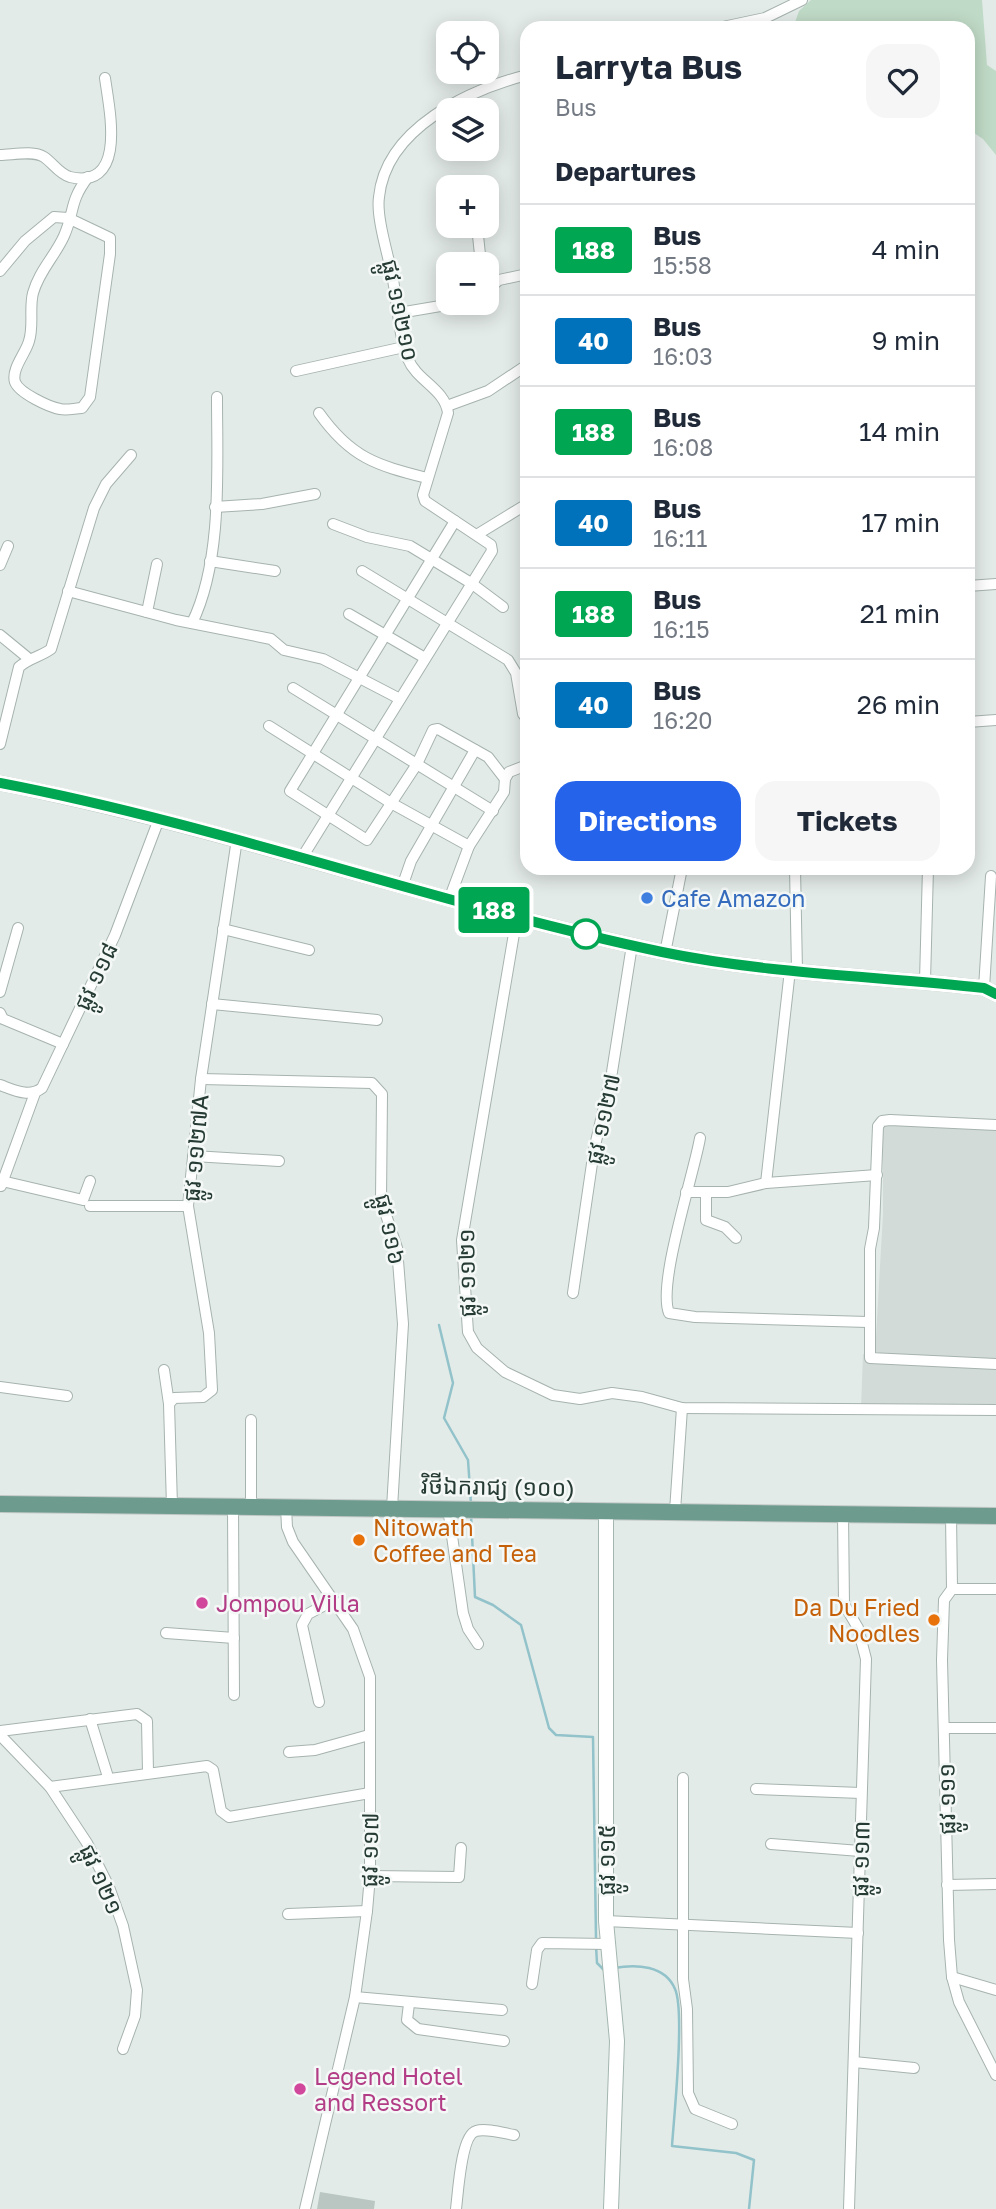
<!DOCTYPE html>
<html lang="en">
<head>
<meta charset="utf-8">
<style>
	:root { --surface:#fff; --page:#f6f6f7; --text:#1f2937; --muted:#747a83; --line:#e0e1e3; --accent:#2563eb }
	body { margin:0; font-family:"Golos Text","Noto Sans Khmer",sans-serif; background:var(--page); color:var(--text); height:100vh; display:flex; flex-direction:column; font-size:26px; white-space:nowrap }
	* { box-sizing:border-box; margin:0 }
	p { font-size:23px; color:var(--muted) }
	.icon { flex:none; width:38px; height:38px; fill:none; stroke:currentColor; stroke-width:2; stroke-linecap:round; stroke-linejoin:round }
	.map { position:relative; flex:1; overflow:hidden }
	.side { position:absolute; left:520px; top:21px; width:455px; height:854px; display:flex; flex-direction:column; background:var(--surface); border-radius:21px; box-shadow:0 4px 18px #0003 }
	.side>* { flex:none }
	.badge { padding:0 14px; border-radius:5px; font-size:24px; line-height:46px }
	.buttons { position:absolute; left:436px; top:21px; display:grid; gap:14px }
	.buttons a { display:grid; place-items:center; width:63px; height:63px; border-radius:14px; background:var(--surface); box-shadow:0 4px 18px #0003; font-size:35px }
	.map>.badge { position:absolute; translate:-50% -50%; box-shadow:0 0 0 4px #fff }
	h2 { padding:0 35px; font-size:26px; line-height:63px }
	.round { display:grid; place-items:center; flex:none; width:74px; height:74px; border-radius:21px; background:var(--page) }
	.overview { display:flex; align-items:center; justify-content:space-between; height:119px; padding:0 35px }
	h1 { font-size:33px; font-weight:700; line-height:52px }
	.primary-button { display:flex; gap:14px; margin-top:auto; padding:14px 35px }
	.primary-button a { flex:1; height:80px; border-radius:21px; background:var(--accent); color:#fff; font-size:28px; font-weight:700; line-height:80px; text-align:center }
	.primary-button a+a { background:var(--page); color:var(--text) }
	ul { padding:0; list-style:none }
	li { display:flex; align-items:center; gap:21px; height:91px; padding:0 35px; border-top:2px solid var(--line) }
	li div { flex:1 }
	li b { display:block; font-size:26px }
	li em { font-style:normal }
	li .badge { min-width:77px; font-weight:700; text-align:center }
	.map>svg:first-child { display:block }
	.built { fill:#d2dbd7 }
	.green { fill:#bfdac6 }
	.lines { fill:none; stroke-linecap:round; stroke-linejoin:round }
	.stream { stroke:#92c2ca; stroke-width:2.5 }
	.building { fill:#b9c6c1 }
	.street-casing { stroke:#a6b3ae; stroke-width:12 }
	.secondary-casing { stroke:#a3b6af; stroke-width:16 }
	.primary-casing { stroke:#c2c8c6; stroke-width:18 }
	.street { stroke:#fff; stroke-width:10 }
	.secondary { stroke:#fff; stroke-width:14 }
	.primary { stroke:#6d9c8f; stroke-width:16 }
	.line-casing { stroke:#fff; stroke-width:16 }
	.line { stroke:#00a651; stroke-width:10 }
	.shop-dot { fill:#3f7fe0; stroke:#f4f8f6; stroke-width:2.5 }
	.stop-dot { fill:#fff; stroke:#00a651; stroke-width:3.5 }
	.food-dot { fill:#e8710a; stroke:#f4f8f6; stroke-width:2.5 }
	.hotel-dot { fill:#d1479c; stroke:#f4f8f6; stroke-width:2.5 }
	.labels { text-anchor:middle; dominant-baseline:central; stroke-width:5; stroke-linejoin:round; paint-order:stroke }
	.street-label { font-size:23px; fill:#253b34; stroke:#f4f8f6 }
	.shop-label { font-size:23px; fill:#366cbe; stroke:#f4f8f6; text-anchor:start }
	.food-label { font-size:23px; fill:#c56008; stroke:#f4f8f6; text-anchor:start }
	.hotel-label { font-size:23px; fill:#b23c85; stroke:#f4f8f6; text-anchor:start }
</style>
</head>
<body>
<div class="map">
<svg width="996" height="2209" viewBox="0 0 996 2209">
	<rect width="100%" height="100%" fill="#e3ebe8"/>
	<!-- built -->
	<polygon class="built" points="886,1124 996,1129 996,1412 861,1408 863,1354 875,1354 883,1214 883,1130"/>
	<!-- green -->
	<polygon class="green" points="811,0 982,0 987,65 996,71 996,155 983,139 968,129 968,28 793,28 799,11"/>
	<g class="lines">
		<!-- stream -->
		<g class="stream">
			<polyline points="439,1325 453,1383 444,1418 468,1460 471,1504"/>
			<polyline points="471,1514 475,1597 493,1605 521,1625 549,1728 556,1735 593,1737 596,1939"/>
			<polyline points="596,1946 597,1963 604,1970"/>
			<path d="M614,1968C636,1964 665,1965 675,1989C685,2011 674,2116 672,2146L736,2153L754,2160L749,2209"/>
		</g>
	</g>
	<!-- building -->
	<polygon class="building" points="320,2192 375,2201 374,2209 317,2209"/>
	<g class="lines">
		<!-- street casing -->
		<g class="street-casing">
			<g id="street">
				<polyline points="718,28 765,18 802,0"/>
				<path d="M0,155C12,155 33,150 44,157C53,163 59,174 70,177C128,190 109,108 105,78"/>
				<polyline points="477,226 481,264"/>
				<path d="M0,271L25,241L54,217L68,218L110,238V254L90,397L82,408C75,408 67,411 60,409C49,407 19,393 15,382C11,369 26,353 29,341C34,326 29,308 33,293C39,271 55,256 64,236C75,211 69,202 88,177"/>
				<polyline points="486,291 499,280 527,274"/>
				<polyline points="399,313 458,303"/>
				<polyline points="296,371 404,347"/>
				<polyline points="447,406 488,391 527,365"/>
				<path d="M319,413C351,458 376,465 427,478"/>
				<polyline points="215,507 262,504 315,494"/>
				<polyline points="455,521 290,791 367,840 417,764 433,730 438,729 488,757 505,779"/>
				<polyline points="333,524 367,537 410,546 471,583 503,607"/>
				<polyline points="478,534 527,504"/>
				<polyline points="210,561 275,571"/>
				<polyline points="0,565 8,546"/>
				<polyline points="362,571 508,660 516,673 523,714 527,719"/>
				<polyline points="968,586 996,584"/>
				<polyline points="68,591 176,620 271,639 284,650 323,659 400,699"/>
				<polyline points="147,612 157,564"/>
				<polyline points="349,614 425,658"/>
				<path d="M192,623C223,560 217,466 217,397"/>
				<polyline points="0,635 28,658"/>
				<polyline points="293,688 493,811"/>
				<polyline points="968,722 996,720"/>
				<polyline points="269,726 391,803 469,846"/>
				<path d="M0,744L19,667C29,658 40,657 51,649L94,508L106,484L131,455"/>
				<path d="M303,856L492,551L491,545L425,501L423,495L448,413C445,389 417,381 408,359C398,334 398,302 392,275C388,254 376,217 379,197C386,128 469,90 527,75"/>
				<polyline points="795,868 797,971"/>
				<polyline points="403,884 411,861 475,750"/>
				<polyline points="450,897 469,846 504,792 505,779 509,772 527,765"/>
				<polyline points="517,916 462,1240 468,1332 477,1348 505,1372 553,1395 580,1399 612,1393 642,1397 682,1408 996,1410"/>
				<polyline points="223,929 309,950"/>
				<polyline points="665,953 682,868"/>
				<polyline points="925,981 928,868"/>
				<polyline points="984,988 991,876"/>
				<polyline points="0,992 18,928"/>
				<polyline points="212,1004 377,1020"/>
				<polyline points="0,1013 3,1019 63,1044"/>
				<polyline points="201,1079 372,1083 382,1094 381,1200 397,1248 403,1324 392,1508"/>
				<path d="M0,1085C14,1090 29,1098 42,1088L115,935L159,819"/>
				<polyline points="996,1125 890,1120 882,1121 878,1126 874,1228 870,1249 870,1358 996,1364"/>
				<path d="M700,1138C694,1174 657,1284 669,1313L695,1317L868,1322"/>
				<polyline points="193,1156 279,1161"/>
				<polyline points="2,1181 83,1200 90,1181"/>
				<polyline points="766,1183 790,970"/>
				<polyline points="1,1186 35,1093"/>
				<polyline points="686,1192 728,1192 766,1183 877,1175"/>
				<polyline points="706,1193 706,1220 725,1227 736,1238"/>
				<polyline points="90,1206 188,1206"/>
				<polyline points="573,1293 594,1150 612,1072 632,945"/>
				<polyline points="164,1370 169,1404"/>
				<polyline points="0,1387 67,1396"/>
				<polyline points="172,1506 169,1404 174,1398 203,1397 212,1390 209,1333 188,1206 201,1079 237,839"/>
				<polyline points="233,1506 234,1695"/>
				<polyline points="251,1507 251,1420"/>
				<polyline points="286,1507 287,1527 293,1542 353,1629 370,1677 370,1876 367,1911 355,1997 305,2209"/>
				<polyline points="448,1508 463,1613 468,1629 478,1644"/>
				<polyline points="675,1511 682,1408"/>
				<polyline points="843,1514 844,1604 858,1628 866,1659 849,2209"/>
				<polyline points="951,1515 952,1589 944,1600 942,1660 949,1940 952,1977 959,2002 996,2075"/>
				<polyline points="952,1589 996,1589"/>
				<polyline points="166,1633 234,1638"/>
				<polyline points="319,1702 302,1625 308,1614 334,1600"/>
				<polyline points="90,1719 108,1777"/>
				<polyline points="945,1728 996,1728"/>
				<polyline points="0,1731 137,1714 147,1721 148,1772"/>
				<polyline points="0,1735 50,1787 87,1843 109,1887 123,1926 137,1990 135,2016 123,2049"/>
				<polyline points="289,1752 315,1750 369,1735"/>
				<polyline points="683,1778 683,1979 687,2009 688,2093 695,2109 732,2124"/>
				<polyline points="50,1787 207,1766 213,1770 221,1811 229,1817 370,1793"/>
				<polyline points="756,1789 861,1793"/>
				<polyline points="771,1844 860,1851"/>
				<polyline points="370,1876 459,1877 461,1848"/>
				<polyline points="947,1885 996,1884"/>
				<polyline points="288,1914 367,1911"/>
				<polyline points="606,1921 858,1933"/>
				<polyline points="952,1977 996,1990"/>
				<polyline points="532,1984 537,1950 542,1943 607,1944"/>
				<polyline points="355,1997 502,2010"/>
				<polyline points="409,2004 407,2020 418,2029 504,2041"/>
				<polyline points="854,2062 914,2068"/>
				<path d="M456,2209C458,2194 461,2135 476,2131C486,2128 503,2133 514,2135"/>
			</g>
		</g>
		<!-- secondary casing -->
		<g class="secondary-casing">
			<g id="secondary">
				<path d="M0,783C224,827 440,905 662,952C768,974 877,976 984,988L996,994"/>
				<polyline points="606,1511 606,1921 617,2041 611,2209"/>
			</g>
		</g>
		<!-- primary casing -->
		<g class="primary-casing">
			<polyline id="primary" points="0,1504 996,1516"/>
		</g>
		<!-- street -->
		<use href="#street" class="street"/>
		<!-- secondary -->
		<use href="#secondary" class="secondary"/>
		<!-- primary -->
		<use href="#primary" class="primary"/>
	</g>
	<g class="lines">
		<!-- line casing -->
		<g class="line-casing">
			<path id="line" d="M0,783C224,826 439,905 662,952C768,974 877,976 984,988L996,994"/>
		</g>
		<!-- line -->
		<use href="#line" class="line"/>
	</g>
	<!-- markers -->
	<circle class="shop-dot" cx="647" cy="898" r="7"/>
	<circle class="stop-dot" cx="586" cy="934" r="14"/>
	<g class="food-dot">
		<circle cx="359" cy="1540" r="7"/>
		<circle cx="934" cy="1620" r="7"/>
	</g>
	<g class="hotel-dot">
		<circle cx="202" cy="1603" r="7"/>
		<circle cx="300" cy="2089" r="7"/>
	</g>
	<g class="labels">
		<!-- street labels -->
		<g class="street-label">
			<text transform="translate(401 310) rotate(78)">ផ្លូវ ១១២១០</text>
			<text transform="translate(95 976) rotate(-65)">ផ្លូវ ១១៨</text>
			<text transform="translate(602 1119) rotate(-78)">ផ្លូវ ១១២៧</text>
			<text transform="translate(195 1148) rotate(-85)">ផ្លូវ ១១២៧A</text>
			<text transform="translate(391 1229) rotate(78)">ផ្លូវ ១១៦</text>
			<text transform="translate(466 1273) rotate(-91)">ផ្លូវ ១១២១</text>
			<text transform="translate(498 1486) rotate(1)">វិថីឯករាជ្យ (១០០)</text>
			<text transform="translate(946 1799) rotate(-91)">ផ្លូវ ១១១</text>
			<text transform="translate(369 1850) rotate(-89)">ផ្លូវ ១១៧</text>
			<text transform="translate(860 1859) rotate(-89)">ផ្លូវ ១១៣</text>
			<text transform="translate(606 1860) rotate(-90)">ផ្លូវ ១១៥</text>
			<text transform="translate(102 1879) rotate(66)">ផ្លូវ ១២១</text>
		</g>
		<!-- shop labels -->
		<g class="shop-label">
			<text x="661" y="898">Cafe Amazon</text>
		</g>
		<!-- food labels -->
		<g class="food-label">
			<text x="373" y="1527">Nitowath<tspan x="373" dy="26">Coffee and Tea</tspan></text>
			<text x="920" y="1607" text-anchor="end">Da Du Fried<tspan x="920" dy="26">Noodles</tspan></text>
		</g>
		<!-- hotel labels -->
		<g class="hotel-label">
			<text x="216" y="1603">Jompou Villa</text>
			<text x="314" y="2076">Legend Hotel<tspan x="314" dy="26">and Ressort</tspan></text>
		</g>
	</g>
</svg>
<div class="buttons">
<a><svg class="icon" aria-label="locate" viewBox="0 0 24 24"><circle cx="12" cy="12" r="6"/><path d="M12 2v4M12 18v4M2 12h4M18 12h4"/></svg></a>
<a><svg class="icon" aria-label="layers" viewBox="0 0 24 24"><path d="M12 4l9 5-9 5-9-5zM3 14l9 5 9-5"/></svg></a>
<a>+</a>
<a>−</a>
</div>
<b class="badge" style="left:494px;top:910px;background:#00a651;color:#fff">188</b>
<section class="side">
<div class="overview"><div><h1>Larryta Bus</h1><p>Bus</p></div><a class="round"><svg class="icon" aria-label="heart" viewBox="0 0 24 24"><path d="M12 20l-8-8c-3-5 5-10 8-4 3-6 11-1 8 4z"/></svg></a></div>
<h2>Departures</h2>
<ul>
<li><span class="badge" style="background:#00a651;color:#fff">188</span><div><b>Bus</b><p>15:58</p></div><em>4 min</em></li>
<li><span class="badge" style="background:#0072bc;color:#fff">40</span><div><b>Bus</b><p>16:03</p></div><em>9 min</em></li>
<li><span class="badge" style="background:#00a651;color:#fff">188</span><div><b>Bus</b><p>16:08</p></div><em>14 min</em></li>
<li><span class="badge" style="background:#0072bc;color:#fff">40</span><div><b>Bus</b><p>16:11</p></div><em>17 min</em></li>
<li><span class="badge" style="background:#00a651;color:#fff">188</span><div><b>Bus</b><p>16:15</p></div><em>21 min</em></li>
<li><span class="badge" style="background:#0072bc;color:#fff">40</span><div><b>Bus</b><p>16:20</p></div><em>26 min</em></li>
</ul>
<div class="primary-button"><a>Directions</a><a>Tickets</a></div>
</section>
</div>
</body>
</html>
